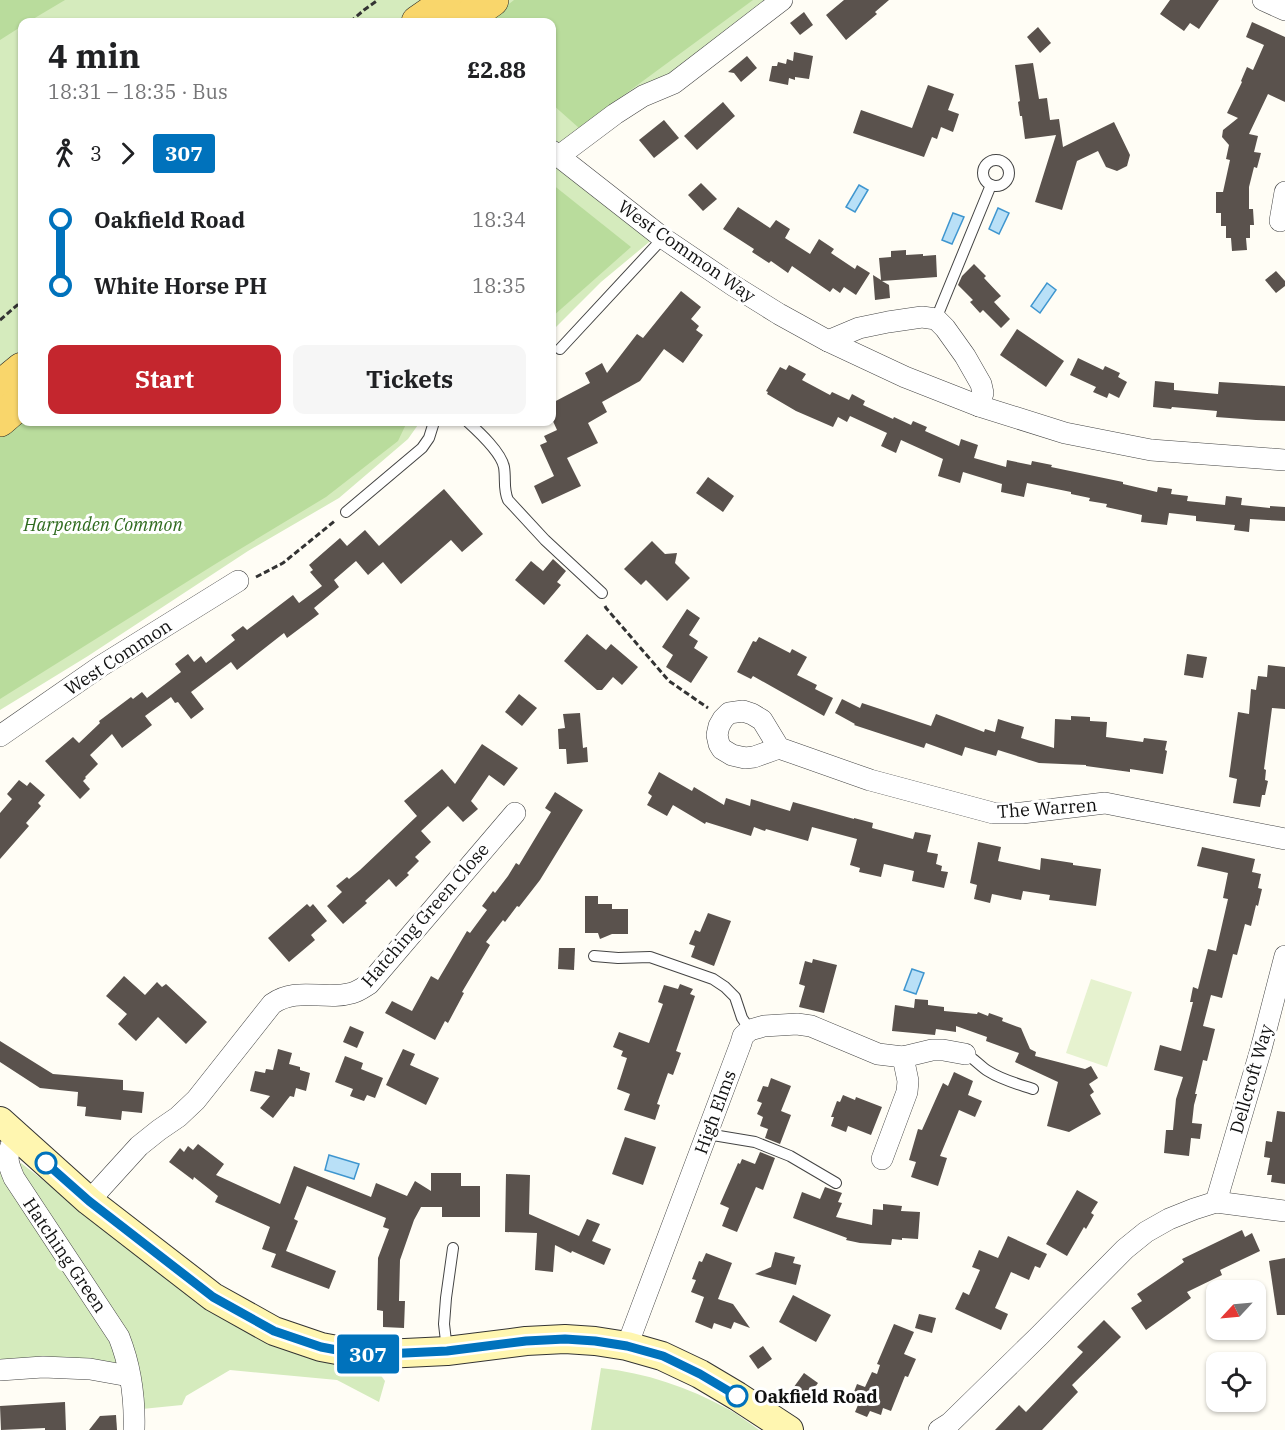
<!DOCTYPE html>
<html lang="en">
<head>
<meta charset="utf-8">
<style>
	:root { --surface:#fff; --page:#f6f6f6; --text:#202124; --muted:#757577; --accent:#c4262e }
	body { margin:0; font-family:"IBM Plex Serif",serif; background:var(--page); color:var(--text); height:100vh; display:flex; flex-direction:column; font-size:22px; white-space:nowrap }
	* { box-sizing:border-box; margin:0 }
	p { font-size:20px; color:var(--muted) }
	.icon { flex:none; width:33px; height:33px; fill:none; stroke:currentColor; stroke-width:2; stroke-linecap:round; stroke-linejoin:round }
	.map { position:relative; flex:1; overflow:hidden }
	.drawer { position:absolute; left:18px; top:18px; width:538px; height:408px; display:flex; flex-direction:column; background:var(--surface); border-radius:12px; box-shadow:0 2px 4px #0004 }
	.drawer>* { flex:none }
	.badge { padding:0 12px; border-radius:4px; font-size:21px; line-height:39px }
	.needle { width:39px; rotate:244deg }
	.tools { position:absolute; left:1206px; top:1280px; display:grid; gap:12px }
	.tools a { display:grid; place-items:center; width:60px; height:60px; border-radius:12px; background:var(--surface); box-shadow:0 2px 4px #0004; font-size:30px }
	.map>.badge { position:absolute; translate:-50% -50%; box-shadow:0 0 0 3px #fff }
	.legs { display:flex; align-items:center; gap:9px; height:66px; padding:0 30px; font-size:20px }
	.legs p { margin-inline-start:auto }
	.head { display:flex; align-items:center; justify-content:space-between; height:102px; padding:0 30px }
	h1 { font-size:33px; font-weight:800; line-height:45px }
	.button { display:flex; gap:12px; margin-top:auto; padding:12px 30px }
	.button a { flex:1; height:69px; border-radius:12px; background:var(--accent); color:#fff; font-size:24px; font-weight:800; line-height:69px; text-align:center }
	.button a+a { background:var(--page); color:var(--text) }
	ul { padding:0 30px; list-style:none }
	li { display:flex; align-items:center; gap:21px; height:66px; font-size:22px }
	li i { display:grid; place-items:center; width:9px; height:100%; margin:0 8px; background:currentColor }
	li i::after { content:''; width:15px; height:15px; margin:-8px; border:4px solid; border-radius:50%; background:var(--surface) }
	li p { margin-inline-start:auto }
	li:first-child i { background:linear-gradient(#0000 50%,currentColor 0) }
	li:last-child i { background:linear-gradient(currentColor 50%,#0000 0) }
	.map>svg:first-child { display:block }
	.green { fill:#d5ebbd }
	.forest { fill:#b9dc9c }
	.pitch { fill:#e6f2cf }
	.water { fill:#b9e0f7; stroke:#3f96cf; stroke-width:1.5 }
	.building { fill:#5a524d }
	.lines { fill:none; stroke-linecap:round; stroke-linejoin:round }
	.service-casing { stroke:#444; stroke-width:12 }
	.minor-casing { stroke:#444; stroke-width:22 }
	.secondary-casing { stroke:#333; stroke-width:30 }
	.primary-casing { stroke:#222; stroke-width:34 }
	.path { stroke:#333; stroke-width:3; stroke-dasharray:6 3; stroke-linecap:butt }
	.service { stroke:#fff; stroke-width:10 }
	.minor { stroke:#fff; stroke-width:21 }
	.secondary { stroke:#fff6b0; stroke-width:28 }
	.primary { stroke:#f9d66b; stroke-width:33 }
	.line-1-casing { stroke:#fff; stroke-width:14 }
	.line-1 { stroke:#0072bc; stroke-width:9 }
	.stop-1-dot { fill:#fff; stroke:#0072bc; stroke-width:3 }
	.labels { text-anchor:middle; dominant-baseline:central; stroke-width:6; stroke-linejoin:round; paint-order:stroke }
	.street-label { font-size:18px; fill:#111; stroke:#fff }
	.park-label { font-size:18px; font-style:italic; fill:#2f6b1f; stroke:#fff }
	.stop-label { font-size:18px; font-weight:bold; fill:#111; stroke:#fff; text-anchor:start }
</style>
</head>
<body>
<div class="map">
<svg width="1285" height="1430" viewBox="0 0 1285 1430">
	<rect width="100%" height="100%" fill="#fffdf5"/>
	<!-- green -->
	<g class="green">
		<polygon points="0,0 770,0 565,154 660,233 601,282 552,331 552,22 22,22 22,422 420,422 408,439 339,498 248,551 88,656 0,710"/>
		<polygon points="21,1163 194,1297 374,1366 385,1381 379,1402 337,1380 230,1370 186,1396 182,1405 142,1409 135,1360 16,1168"/>
		<polygon points="0,1165 117,1346 120,1364 0,1366"/>
		<path d="M601,1368C646,1373 688,1387 728,1409C739,1415 749,1423 759,1430H591Z"/>
	</g>
	<!-- forest -->
	<g class="forest">
		<polygon points="0,0 65,0 28,22 22,22 22,26 0,40"/>
		<polygon points="514,0 753,0 579,128 552,104 552,22 486,22"/>
		<polygon points="552,184 631,247 552,317"/>
		<polygon points="22,422 407,422 398,441 326,497 217,563 0,699 0,432"/>
	</g>
	<!-- pitch -->
	<polygon class="pitch" points="1091,979 1132,992 1107,1067 1066,1053"/>
	<!-- water -->
	<g class="water">
		<polygon points="859,185 868,190 855,212 846,207"/>
		<polygon points="998,208 1009,213 999,234 989,229"/>
		<polygon points="953,213 964,217 952,244 942,240"/>
		<polygon points="1047,283 1056,290 1040,313 1031,306"/>
		<polygon points="912,969 924,973 916,994 904,990"/>
		<polygon points="329,1155 359,1164 354,1179 325,1170"/>
	</g>
	<!-- building -->
	<g class="building">
		<polygon points="844,0 889,0 875,12 877,14 846,40 826,15"/>
		<polygon points="1170,0 1219,0 1199,29 1190,23 1184,31 1160,14"/>
		<polygon points="804,12 813,25 800,35 790,23"/>
		<polygon points="1252,22 1285,37 1285,102 1268,94 1249,134 1258,136 1254,152 1261,153 1257,168 1254,167 1249,187 1249,209 1253,209 1254,225 1250,225 1250,238 1246,238 1247,250 1232,251 1231,238 1226,238 1226,226 1221,226 1221,213 1216,213 1216,192 1223,192 1230,160 1226,159 1229,145 1222,137 1223,130 1238,118 1227,113 1242,82 1241,81 1247,67 1253,70 1264,45 1246,37"/>
		<polygon points="1038,27 1051,43 1040,53 1027,37"/>
		<polygon points="794,52 813,56 809,79 795,77 795,80 789,78 788,85 769,81 772,66 777,66 778,62 786,64 787,59 793,61"/>
		<polygon points="747,56 757,68 741,82 734,73 728,72"/>
		<polygon points="1033,63 1039,99 1047,98 1050,120 1059,119 1063,147 1114,122 1130,155 1127,166 1117,171 1106,167 1098,151 1077,161 1062,210 1035,202 1056,135 1025,139 1022,116 1020,116 1018,102 1020,101 1015,65"/>
		<polygon points="928,85 954,94 948,110 959,114 953,132 941,127 937,139 932,137 924,157 853,133 861,110 912,128"/>
		<polygon points="723,102 735,116 697,150 684,136"/>
		<polygon points="664,120 679,138 654,158 639,140"/>
		<polygon points="701,183 717,199 703,211 688,195"/>
		<polygon points="738,207 770,228 776,220 790,229 785,238 810,254 819,239 834,249 831,253 855,269 857,265 870,273 856,295 844,287 840,293 833,288 830,292 792,266 788,273 771,261 769,263 752,252 754,249 723,229"/>
		<polygon points="906,250 906,255 923,254 923,256 936,255 937,277 882,281 889,285 890,298 875,300 873,275 881,280 879,258 891,257 891,251"/>
		<polygon points="974,264 986,276 984,278 1001,296 994,302 1010,319 1001,328 983,310 980,313 970,302 973,300 958,285 962,276"/>
		<polygon points="1276,271 1285,281 1285,286 1276,293 1265,280"/>
		<polygon points="681,291 701,307 691,319 699,326 696,330 703,335 683,363 664,349 640,381 602,402 607,412 588,423 598,443 567,458 581,486 542,504 534,486 554,476 540,445 547,442 544,436 557,430 552,419 552,403 590,383 585,373 602,363 607,373 637,334 643,338"/>
		<polygon points="1017,329 1064,361 1046,387 1000,355"/>
		<polygon points="1078,358 1103,370 1105,366 1120,373 1118,377 1127,382 1119,398 1109,393 1107,398 1093,392 1096,387 1070,375"/>
		<polygon points="789,365 806,374 802,380 830,395 832,392 849,400 852,394 865,401 863,405 893,419 894,417 911,425 913,421 927,427 925,431 959,446 961,439 978,445 974,458 1006,467 1007,460 1031,465 1032,461 1052,465 1051,467 1123,482 1123,484 1157,492 1158,487 1172,489 1171,494 1188,496 1187,501 1225,505 1226,496 1242,498 1241,505 1270,508 1270,506 1285,507 1285,521 1250,519 1249,532 1234,530 1235,525 1196,521 1196,516 1169,513 1167,525 1141,522 1142,515 1106,507 1107,504 1089,501 1090,498 1071,494 1071,492 1027,483 1024,497 1001,492 1002,484 963,472 960,483 938,476 943,459 901,440 896,453 881,446 887,433 850,416 847,422 838,417 833,427 796,411 767,394 768,392 766,391 780,367 786,370"/>
		<polygon points="1155,381 1174,383 1174,390 1218,394 1219,382 1285,386 1285,421 1256,420 1216,417 1217,411 1172,407 1171,409 1153,407"/>
		<polygon points="708,477 734,496 723,512 696,493"/>
		<polygon points="444,489 483,534 462,552 451,540 401,584 383,562 368,575 356,561 334,580 339,587 314,608 319,614 287,638 284,633 237,670 231,662 191,692 204,709 191,719 178,702 175,703 171,697 145,716 152,725 122,748 112,734 90,755 98,764 85,777 86,778 83,781 90,789 80,799 45,761 73,737 79,743 100,723 99,721 131,697 133,699 142,692 147,698 181,672 175,664 188,654 194,662 201,656 206,663 235,640 231,635 243,626 247,630 293,595 299,603 322,586 310,572 313,570 309,565 340,538 347,546 365,530 379,546"/>
		<polygon points="652,541 665,554 677,553 675,563 690,578 667,601 646,580 641,585 624,569"/>
		<polygon points="553,559 566,571 557,582 561,585 544,605 515,580 531,561 543,571"/>
		<polygon points="687,609 700,618 689,635 698,641 694,648 708,657 691,683 666,667 673,655 662,647"/>
		<polygon points="587,634 606,650 611,644 638,667 622,685 613,677 602,690 597,690 564,661"/>
		<polygon points="759,637 790,653 792,649 807,657 797,675 817,685 815,689 833,698 824,716 753,676 751,679 737,672 753,641 756,642"/>
		<polygon points="1187,654 1207,657 1203,678 1184,675"/>
		<polygon points="1268,665 1285,667 1285,709 1272,708 1264,769 1266,770 1265,780 1268,781 1265,795 1262,795 1260,807 1233,803 1237,779 1229,777 1238,712 1249,714 1251,689 1256,690 1258,676 1267,677"/>
		<polygon points="519,694 537,708 522,726 505,712"/>
		<polygon points="842,699 860,708 862,703 931,726 936,714 984,732 985,729 995,732 998,719 1024,727 1021,738 1054,748 1055,719 1071,720 1071,716 1090,717 1090,721 1107,722 1106,737 1143,742 1144,738 1167,741 1165,750 1167,751 1163,774 1130,769 1130,772 1086,766 1086,765 1039,763 998,750 996,756 965,747 962,756 926,743 924,748 854,725 855,724 835,713"/>
		<polygon points="580,713 583,748 587,747 588,762 567,764 566,749 559,749 558,729 565,728 563,714"/>
		<polygon points="482,744 518,768 504,786 489,775 471,801 478,809 463,822 448,806 421,831 431,842 415,857 419,861 407,873 409,875 396,887 389,879 365,901 367,903 343,924 327,906 342,892 336,886 347,877 349,879 360,870 417,816 404,801 442,769 455,784"/>
		<polygon points="659,772 692,791 694,787 724,805 726,798 750,806 751,799 790,811 793,802 854,819 854,818 873,823 872,828 913,839 915,832 931,835 927,852 938,854 936,864 942,866 941,871 948,872 944,888 912,881 914,871 884,864 881,877 859,872 860,868 850,865 857,839 812,827 808,841 766,829 765,831 754,827 751,836 706,822 705,824 673,805 667,816 647,805 652,796 648,793"/>
		<polygon points="19,780 27,786 30,782 45,795 38,803 41,806 26,823 29,826 0,859 0,813 12,799 7,794"/>
		<polygon points="555,792 583,810 540,880 519,907 517,906 505,922 503,920 486,942 490,945 462,992 464,993 448,1023 445,1021 435,1040 385,1013 392,1001 412,1011 431,976 438,980 467,931 470,933 487,910 482,906 493,891 495,893 508,876 516,863 519,865 551,812 545,808"/>
		<polygon points="978,842 1001,847 998,861 1040,870 1041,858 1073,863 1073,865 1101,869 1096,906 1049,900 1050,895 1023,891 1021,900 992,894 990,903 974,899 977,885 970,883"/>
		<polygon points="1202,847 1255,859 1252,872 1261,874 1258,888 1262,889 1258,906 1256,905 1251,926 1245,924 1237,955 1233,954 1222,998 1211,995 1203,1026 1215,1029 1207,1061 1203,1060 1195,1094 1197,1094 1194,1105 1192,1123 1202,1124 1200,1139 1191,1138 1189,1156 1164,1153 1166,1130 1173,1130 1176,1099 1183,1077 1154,1070 1160,1045 1181,1051 1193,1002 1190,1002 1193,987 1198,989 1208,949 1216,951 1228,899 1223,898 1228,873 1197,866"/>
		<polygon points="585,896 598,896 598,904 612,904 612,909 628,909 628,934 612,934 600,939 598,933 585,933"/>
		<polygon points="307,904 310,907 313,904 327,921 311,935 315,940 289,962 268,938"/>
		<polygon points="708,913 731,921 714,966 691,957 695,946 689,944 695,930 700,932"/>
		<polygon points="559,948 575,948 574,970 558,969"/>
		<polygon points="813,959 837,965 824,1013 799,1007 805,986 799,984 805,961 812,963"/>
		<polygon points="124,976 145,995 157,982 162,987 166,984 207,1022 186,1044 158,1017 136,1041 118,1024 127,1014 106,996"/>
		<polygon points="680,984 693,989 690,994 695,996 676,1051 681,1053 673,1075 668,1073 657,1104 660,1105 655,1120 624,1110 630,1094 617,1089 627,1058 621,1056 623,1051 613,1047 619,1032 649,1043 663,1004 658,1002 664,985 678,989"/>
		<polygon points="915,999 928,1000 928,1005 944,1007 944,1011 977,1014 978,1012 988,1016 989,1013 1003,1018 1002,1021 1021,1028 1030,1049 1036,1052 1035,1056 1085,1069 1091,1066 1098,1078 1089,1084 1094,1092 1090,1095 1101,1114 1069,1132 1047,1126 1058,1082 1015,1062 1019,1053 986,1041 987,1037 956,1026 956,1032 936,1029 935,1035 892,1031 895,1005 914,1008"/>
		<polygon points="350,1026 364,1032 357,1048 343,1042"/>
		<polygon points="0,1041 53,1074 123,1080 123,1090 144,1092 142,1113 122,1111 121,1120 85,1116 86,1107 77,1106 78,1092 40,1088 0,1062"/>
		<polygon points="278,1049 292,1053 289,1064 300,1067 300,1070 310,1073 306,1091 296,1088 294,1097 290,1096 273,1118 260,1108 270,1096 250,1091 255,1071 265,1073 266,1069 273,1070"/>
		<polygon points="403,1049 415,1054 410,1065 439,1078 426,1105 386,1085"/>
		<polygon points="345,1056 363,1063 361,1069 383,1078 375,1098 367,1095 364,1101 350,1096 353,1089 335,1082"/>
		<polygon points="954,1072 973,1081 968,1095 982,1101 975,1117 959,1110 940,1156 947,1158 938,1186 911,1177 916,1162 909,1160 918,1129 922,1130 943,1083 948,1086"/>
		<polygon points="771,1078 791,1086 781,1111 791,1115 780,1144 765,1138 768,1129 760,1126 763,1117 757,1114 762,1103 757,1101 763,1086 768,1087"/>
		<polygon points="843,1095 855,1100 856,1097 882,1107 871,1135 848,1126 846,1132 831,1126 834,1117 831,1117 837,1101 840,1102"/>
		<polygon points="1277,1111 1285,1112 1285,1184 1271,1182 1272,1175 1267,1175 1270,1158 1264,1157 1266,1141 1272,1142"/>
		<polygon points="625,1137 656,1147 643,1185 612,1174"/>
		<polygon points="198,1144 224,1164 216,1175 280,1204 294,1166 371,1197 376,1183 407,1196 415,1181 431,1191 431,1173 461,1173 461,1186 480,1186 480,1217 442,1217 442,1207 421,1207 414,1220 400,1260 399,1301 405,1301 404,1328 383,1327 383,1311 377,1310 378,1258 389,1229 383,1227 386,1218 307,1186 294,1219 298,1221 286,1251 336,1271 329,1289 271,1267 276,1254 262,1249 270,1227 215,1202 218,1196 194,1177 193,1180 169,1162 180,1148 184,1152 188,1146 193,1150"/>
		<polygon points="760,1152 775,1158 763,1190 756,1187 737,1232 722,1226 729,1208 720,1204 738,1163 740,1164 742,1159 755,1164"/>
		<polygon points="506,1174 530,1175 529,1214 579,1236 587,1219 600,1224 592,1241 611,1249 604,1265 572,1251 571,1253 555,1245 553,1272 535,1270 537,1233 505,1232"/>
		<polygon points="825,1187 842,1193 838,1202 842,1203 836,1217 872,1225 873,1209 883,1210 883,1204 902,1206 901,1211 920,1212 918,1239 902,1238 902,1240 892,1239 891,1245 860,1243 846,1240 847,1238 793,1218 802,1192 820,1199"/>
		<polygon points="1077,1190 1098,1202 1091,1213 1094,1215 1086,1229 1084,1227 1067,1256 1046,1244"/>
		<polygon points="1242,1230 1245,1237 1252,1233 1260,1251 1220,1270 1222,1275 1187,1292 1191,1298 1146,1330 1131,1308 1142,1301 1137,1294 1184,1262 1182,1259"/>
		<polygon points="1008,1236 1047,1254 1040,1268 1035,1266 1029,1280 1011,1272 995,1308 1008,1314 1001,1330 955,1309 963,1292 969,1295 980,1270 972,1267 979,1250 998,1258"/>
		<polygon points="775,1252 795,1257 793,1263 801,1265 796,1285 755,1274 771,1267"/>
		<polygon points="706,1253 732,1263 718,1299 733,1304 750,1328 734,1322 731,1329 714,1323 712,1329 695,1322 704,1297 691,1292 696,1280 692,1279 699,1261 702,1262"/>
		<polygon points="1285,1258 1285,1315 1277,1315 1269,1261"/>
		<polygon points="793,1295 831,1315 816,1342 779,1322"/>
		<polygon points="919,1314 936,1318 932,1333 915,1328"/>
		<polygon points="1104,1320 1121,1337 1072,1385 1078,1392 1042,1430 995,1430 1019,1405 1026,1412 1083,1352 1077,1347"/>
		<polygon points="894,1324 914,1332 904,1354 916,1359 908,1377 905,1376 891,1411 883,1408 881,1415 870,1411 867,1417 855,1412 858,1405 850,1402 857,1384 865,1387 872,1372 877,1374 880,1365 877,1364"/>
		<polygon points="763,1346 772,1359 758,1369 749,1356"/>
		<polygon points="804,1373 818,1383 805,1401 791,1391"/>
		<polygon points="65,1402 66,1430 45,1430 45,1428 1,1430 0,1406"/>
		<polygon points="116,1415 117,1430 89,1430 100,1416"/>
	</g>
	<g class="lines">
		<!-- service casing -->
		<g class="service-casing">
			<g id="service">
				<circle cx="996" cy="173" r="13"/>
				<polyline points="936,319 991,185"/>
				<polyline points="560,349 663,238"/>
				<path d="M468,422C479,432 501,452 504,467C506,479 503,489 508,500L545,540L602,593"/>
				<polyline points="346,512 422,448 429,438 434,422"/>
				<polyline points="594,956 618,958 650,957 713,979 725,987 735,997 742,1018 750,1030"/>
				<path d="M965,1054C974,1058 980,1066 988,1071C1002,1080 1018,1084 1033,1089"/>
				<polyline points="707,1134 755,1142 790,1156 836,1183"/>
				<polyline points="447,1350 444,1324 446,1298 453,1248"/>
			</g>
		</g>
		<!-- minor casing -->
		<g class="minor-casing">
			<g id="minor">
				<polyline points="1263,0 1285,10"/>
				<polyline points="552,151 663,238 734,286 779,314 828,341 905,377 979,406 1065,433 1151,450 1285,460"/>
				<polyline points="559,156 615,114 643,96 674,83 782,0"/>
				<polyline points="1280,221 1285,192"/>
				<polyline points="828,341 859,328 888,322 922,317 936,319 945,328 965,356 981,384 983,393 979,406"/>
				<polyline points="0,736 101,666 238,581"/>
				<polyline points="779,748 762,720 752,714 743,711 729,713 723,719 719,726 717,735 719,744 722,749 732,755 745,758 754,757 779,748 870,780 993,813 1022,813 1105,803 1285,839"/>
				<path d="M15,1135C7,1156 5,1157 14,1178L119,1337C130,1365 135,1399 134,1430"/>
				<polyline points="882,1159 907,1092 908,1081 903,1057"/>
				<path d="M89,1201L139,1146L159,1130L178,1117L196,1100L272,1004C297,986 325,1001 352,993C359,991 364,987 369,984L515,813"/>
				<polyline points="1216,1202 1261,1049 1285,956"/>
				<polyline points="627,1346 741,1043 743,1036 750,1030 764,1026 797,1024 811,1026 878,1054 903,1057 932,1050 943,1050 965,1054"/>
				<polyline points="0,1370 43,1367 90,1369 129,1376"/>
				<polyline points="939,1430 950,1423 1039,1336 1125,1249 1146,1232 1169,1219 1194,1209 1216,1202 1285,1211"/>
			</g>
		</g>
		<!-- secondary casing -->
		<g class="secondary-casing">
			<polyline id="secondary" points="0,1121 89,1201 213,1297 274,1331 321,1347 353,1353 384,1354 447,1351 526,1341 565,1339 595,1341 627,1346 662,1356 700,1374 737,1396 789,1430"/>
		</g>
		<!-- primary casing -->
		<g class="primary-casing">
			<g id="primary">
				<polyline points="418,22 450,0"/>
				<polyline points="461,22 492,0"/>
				<polyline points="0,387 22,369"/>
				<polyline points="0,420 22,401"/>
			</g>
		</g>
		<!-- path -->
		<g class="path">
			<polyline points="350,22 364,10 378,0"/>
			<polyline points="0,320 22,301"/>
			<polyline points="256,577 283,563 336,520"/>
			<polyline points="605,606 606,608 669,681 708,708"/>
		</g>
		<!-- service -->
		<use href="#service" class="service"/>
		<!-- minor -->
		<use href="#minor" class="minor"/>
		<!-- secondary -->
		<use href="#secondary" class="secondary"/>
		<!-- primary -->
		<use href="#primary" class="primary"/>
	</g>
	<g class="lines">
		<!-- line-1 casing -->
		<g class="line-1-casing">
			<polyline id="line-1" points="46,1163 89,1201 213,1297 274,1331 321,1347 353,1353 384,1354 447,1351 526,1341 565,1339 595,1341 627,1346 663,1356 700,1374 737,1396"/>
		</g>
		<!-- line-1 -->
		<use href="#line-1" class="line-1"/>
	</g>
	<!-- markers -->
	<g class="stop-1-dot">
		<circle cx="46" cy="1163" r="10"/>
		<circle cx="737" cy="1396" r="10"/>
	</g>
	<g class="labels">
		<!-- street labels -->
		<g class="street-label">
			<text transform="translate(687 251) rotate(35)">West Common Way</text>
			<text transform="translate(118 657) rotate(-33)">West Common</text>
			<text transform="translate(1047 808) rotate(-4)">The Warren</text>
			<text transform="translate(425 915) rotate(-49)">Hatching Green Close</text>
			<text transform="translate(1251 1079) rotate(-74)">Dellcroft Way</text>
			<text transform="translate(715 1112) rotate(-70)">High Elms</text>
			<text transform="translate(65 1255) rotate(56)">Hatching Green</text>
		</g>
		<!-- park labels -->
		<g class="park-label">
			<text x="103" y="524">Harpenden Common</text>
		</g>
		<!-- stop labels -->
		<g class="stop-label">
			<text x="754" y="1396">Oakfield Road</text>
		</g>
	</g>
</svg>
<div class="tools">
<a><svg class="needle" viewBox="-14 -14 28 28"><path d="M0-13l5 13h-10z" fill="#e53935"/><path d="M0 13l5-13h-10z" fill="#757577"/></svg></a>
<a><svg class="icon" aria-label="locate" viewBox="0 0 24 24"><circle cx="12" cy="12" r="6"/><path d="M12 2v4M12 18v4M2 12h4M18 12h4"/></svg></a>
</div>
<b class="badge" style="left:368px;top:1354px;background:#0072bc;color:#fff">307</b>
<section class="drawer">
<div class="head"><div><h1>4 min</h1><p>18:31 – 18:35 · Bus</p></div><b>£2.88</b></div>
<div class="legs"><svg class="icon" aria-label="walk" viewBox="0 0 24 24"><circle cx="13" cy="4" r="2"/><path d="M13 8l-2 6 4 7M11 14l-3 7M7 12l3-4h3l4 4"/></svg>3<svg class="icon" aria-label="forward" viewBox="0 0 24 24"><path d="M9 5l7 7-7 7"/></svg><b class="badge" style="background:#0072bc;color:#fff">307</b></div>
<ul>
<li><i style="color:#0072bc"></i><b>Oakfield Road</b><p>18:34</p></li>
<li><i style="color:#0072bc"></i><b>White Horse PH</b><p>18:35</p></li>
</ul>
<div class="button"><a>Start</a><a>Tickets</a></div>
</section>
</div>
</body>
</html>
